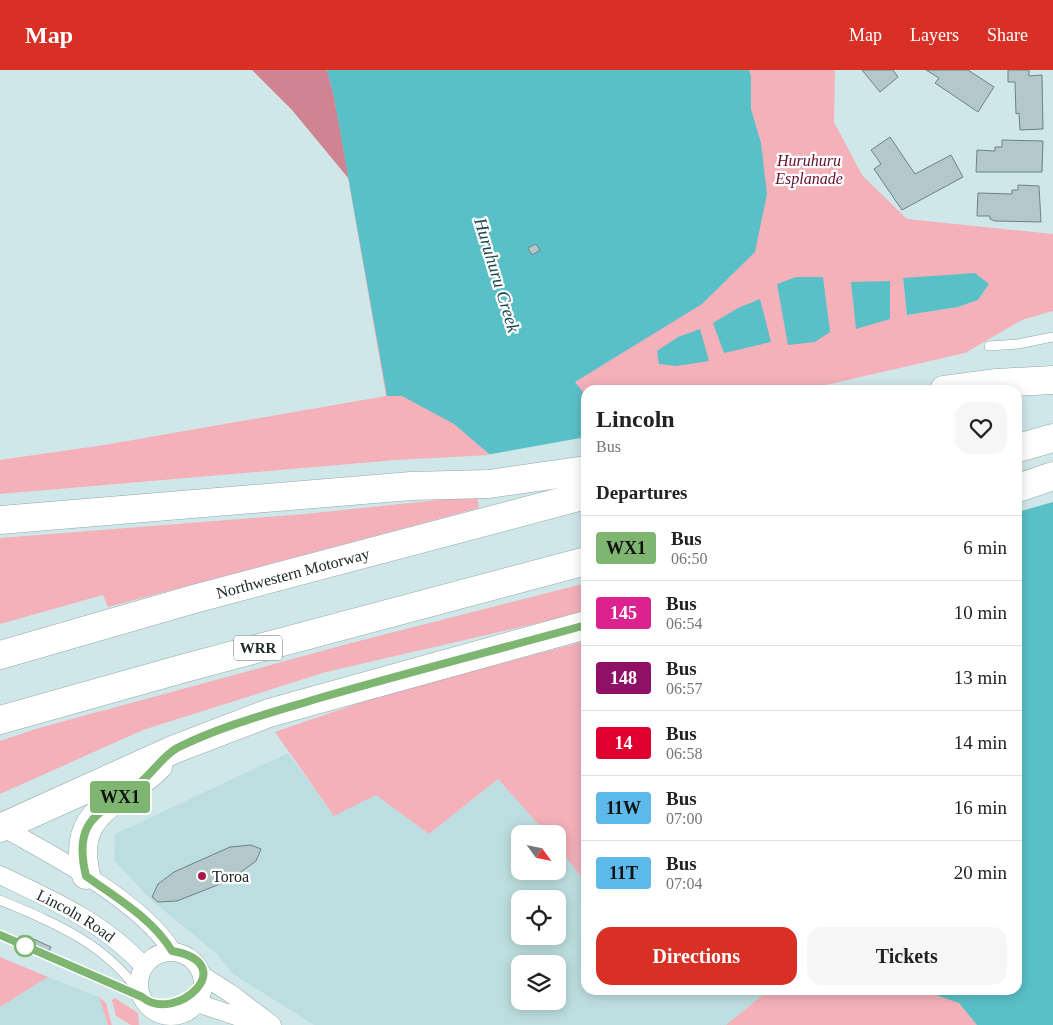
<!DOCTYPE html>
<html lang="en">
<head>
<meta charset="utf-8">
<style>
	:root { --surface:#fff; --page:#f6f6f6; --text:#222; --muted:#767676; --line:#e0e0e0; --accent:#d93025 }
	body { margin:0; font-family:"Times New Roman",serif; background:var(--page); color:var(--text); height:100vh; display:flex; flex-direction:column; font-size:19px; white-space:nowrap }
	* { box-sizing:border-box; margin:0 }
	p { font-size:16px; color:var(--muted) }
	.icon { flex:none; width:28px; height:28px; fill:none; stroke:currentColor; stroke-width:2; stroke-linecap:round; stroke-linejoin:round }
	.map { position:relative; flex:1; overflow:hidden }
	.details { position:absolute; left:581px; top:315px; width:441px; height:610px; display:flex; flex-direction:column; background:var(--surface); border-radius:15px; box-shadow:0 2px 12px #0003 }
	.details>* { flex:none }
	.badge { padding:0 10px; border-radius:4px; font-size:18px; line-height:32px }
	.needle { width:32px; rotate:123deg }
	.controls { position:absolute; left:511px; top:755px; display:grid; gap:10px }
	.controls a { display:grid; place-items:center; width:55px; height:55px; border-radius:10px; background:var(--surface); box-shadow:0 2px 12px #0003; font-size:25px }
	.map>.badge { position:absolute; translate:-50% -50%; box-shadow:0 0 0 2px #fff }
	h2 { padding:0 15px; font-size:19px; line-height:45px }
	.round { display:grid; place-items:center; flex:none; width:52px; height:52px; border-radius:15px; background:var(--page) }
	.headline { display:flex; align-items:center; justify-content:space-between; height:85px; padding:0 15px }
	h1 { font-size:24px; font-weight:700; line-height:38px }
	.action { display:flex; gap:10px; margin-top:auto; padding:10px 15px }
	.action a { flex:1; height:58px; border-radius:15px; background:var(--accent); color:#fff; font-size:20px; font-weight:700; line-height:58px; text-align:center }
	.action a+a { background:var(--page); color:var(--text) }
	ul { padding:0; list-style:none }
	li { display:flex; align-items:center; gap:15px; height:65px; padding:0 15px; border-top:1px solid var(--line) }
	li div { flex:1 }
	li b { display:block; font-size:19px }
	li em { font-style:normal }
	li .badge { min-width:55px; font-weight:700; text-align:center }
	header { display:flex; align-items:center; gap:30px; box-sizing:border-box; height:70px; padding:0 25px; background:var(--accent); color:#fff }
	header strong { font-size:24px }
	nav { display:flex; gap:28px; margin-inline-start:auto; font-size:18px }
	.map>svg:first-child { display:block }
	.built { fill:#bddee0; fill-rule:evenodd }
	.green { fill:#f4b1ba; fill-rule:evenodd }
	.forest { fill:#d08390 }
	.water { fill:#5ac0c8 }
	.pier { fill:#d0e7e9 }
	.building { fill:#b2c8ca; stroke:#6d8283 }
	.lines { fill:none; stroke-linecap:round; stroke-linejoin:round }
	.lane-casing { stroke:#90a6a8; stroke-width:10 }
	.street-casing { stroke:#90a6a8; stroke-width:19 }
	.highway-casing { stroke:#90a6a8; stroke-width:29 }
	.lane { stroke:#fff; stroke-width:9 }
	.street { stroke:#fff; stroke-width:18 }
	.highway { stroke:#fff; stroke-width:28 }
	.line-casing { stroke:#fff; stroke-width:11 }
	.line { stroke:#7db571; stroke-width:8 }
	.poi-dot { fill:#ab1748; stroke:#fff; stroke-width:2 }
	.stop-dot { fill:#fff; stroke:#7db571; stroke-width:2.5 }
	.labels { text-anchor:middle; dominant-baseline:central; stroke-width:4.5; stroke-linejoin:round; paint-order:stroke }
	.shield { fill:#fff; stroke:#636969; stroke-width:1 }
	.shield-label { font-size:15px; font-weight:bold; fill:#202929 }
	.park-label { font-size:16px; font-style:italic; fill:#690c2a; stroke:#fff }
	.street-label { font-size:16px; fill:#202929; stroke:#fff }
	.poi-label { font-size:16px; fill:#202929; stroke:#fff; text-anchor:start }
	.water-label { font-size:18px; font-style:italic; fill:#1a484c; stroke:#fff }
</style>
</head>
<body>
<header>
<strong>Map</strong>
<nav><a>Map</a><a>Layers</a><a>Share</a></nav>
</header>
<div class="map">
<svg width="1053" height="955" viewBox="0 0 1053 955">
	<rect width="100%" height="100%" fill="#d0e7e9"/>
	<!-- built -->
	<g class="built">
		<path d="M288,683L334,746L376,725L429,764L498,709L547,764H520V801H558V777L586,813V920H769L726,955H314L233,904L216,883L152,831L114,790L115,764ZM520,829H558V866H520ZM520,894H558V931H520Z"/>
		<polygon points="48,907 99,927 108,955 0,955 0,937"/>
	</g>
	<!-- green -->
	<g class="green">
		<polygon points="327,0 490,385 396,390 0,424 0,390 104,375 386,326 334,27"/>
		<path d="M472,0H835L834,52L862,105L907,149L1053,164V241L1022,250L965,283L804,320H586V326L574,312ZM903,208L989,213V214L978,230L958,237L907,245Z"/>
		<polygon points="477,426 479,438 108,537 103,525 0,554 0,468 305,444"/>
		<polygon points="586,513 586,542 326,602 143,660 0,724 0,671 39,658 351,573"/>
		<polygon points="586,571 586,813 558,777 558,764 547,764 498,709 429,764 376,725 334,746 275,662 385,624"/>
		<polygon points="0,887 48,907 0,937"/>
		<polygon points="769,920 1018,920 1053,955 726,955"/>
		<polygon points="99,927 106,933 112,955 108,955"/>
		<polygon points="115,928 138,943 139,955 131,955 116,946 112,930"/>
	</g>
	<!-- forest -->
	<polygon class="forest" points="252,0 327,0 334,27 349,109 292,40"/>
	<!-- water -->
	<g class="water">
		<polygon points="327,0 749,0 751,6 751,39 761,73 767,124 755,182 702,234 575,312 586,326 586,491 535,423 454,354 402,326 387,326 334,27"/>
		<polygon points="975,203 989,214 978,230 958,237 907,245 903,208"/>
		<polygon points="796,207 823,207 830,262 815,272 788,275 777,214"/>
		<polygon points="890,211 890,249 856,259 851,212"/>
		<polygon points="760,229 771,272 724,283 713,253 738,238"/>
		<polygon points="700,259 709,291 677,296 659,294 657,281 678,267"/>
		<polygon points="1053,432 1053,955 977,955 959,933 922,920 1018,920 1018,442"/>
	</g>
	<!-- pier -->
	<polygon class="pier" points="586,367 586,494 532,424 486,385"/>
	<!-- building -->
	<g class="building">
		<polygon points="862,0 893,0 898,7 880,22"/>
		<polygon points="926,0 968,0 994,17 978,42 935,13 939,8"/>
		<polygon points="1008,0 1029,0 1029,6 1042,5 1043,59 1020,60 1019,43 1016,44 1015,12 1008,12"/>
		<polygon points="890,67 915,104 951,85 963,107 902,140 874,99 881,94 871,80"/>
		<polygon points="1002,70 1043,71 1042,102 976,102 977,80 995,81 995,77 1002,77"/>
		<polygon points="1018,115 1039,116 1041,152 995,151 990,149 990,146 977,146 978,123 1012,124 1012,120 1018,120"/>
		<polygon points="536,174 540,180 532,185 528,178"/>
		<polygon points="251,775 261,779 256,791 230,810 177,831 158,832 152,827 158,814 174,802 230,777"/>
		<polygon points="29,867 51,877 48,883 26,873"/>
	</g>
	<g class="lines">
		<!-- lane casing -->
		<g class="lane-casing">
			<g id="lane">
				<polyline points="989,276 1018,274 1053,267"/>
				<path d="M0,830C55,853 109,875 142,927"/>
				<polyline points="0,865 142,927"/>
			</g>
		</g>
		<!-- street casing -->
		<g class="street-casing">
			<g id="street">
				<path d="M2,757C53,785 142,832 172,881"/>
				<path id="s1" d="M0,805C56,832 100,850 144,896"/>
				<circle cx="171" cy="914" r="32"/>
				<polyline points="203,906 230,923 272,955"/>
				<polyline points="197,933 263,955"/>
			</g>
		</g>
		<!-- highway casing -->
		<g class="highway-casing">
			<g id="highway">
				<polyline points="944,320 997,313 1053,310"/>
				<polyline points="1018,378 1053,368"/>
				<polyline points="1018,418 1053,406"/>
				<polyline points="0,450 411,416 489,414 586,400"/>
				<path id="s2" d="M0,585L194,529L586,425"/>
				<polyline points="0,650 185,598 586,491"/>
				<polyline points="0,758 175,679 269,643 586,555"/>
				<path d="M86,805C70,740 119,734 158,696"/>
			</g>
		</g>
		<!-- lane -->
		<use href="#lane" class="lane"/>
		<!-- street -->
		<use href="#street" class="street"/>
		<!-- highway -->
		<use href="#highway" class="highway"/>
	</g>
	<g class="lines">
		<!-- line casing -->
		<g class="line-casing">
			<path id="line" d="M0,865L142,927C176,955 243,893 172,881C152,848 116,828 86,806C71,744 105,744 141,712C153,702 164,685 177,678C221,656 270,643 316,629C406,603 496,580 586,555"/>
		</g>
		<!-- line -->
		<use href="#line" class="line"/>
	</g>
	<!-- markers -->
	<circle class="poi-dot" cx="202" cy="806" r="5"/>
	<circle class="stop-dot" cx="25" cy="876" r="10"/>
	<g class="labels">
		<!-- shield labels -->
		<rect class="shield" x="234" y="565.5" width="48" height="25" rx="4"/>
		<g class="shield-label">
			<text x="258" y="578">WRR</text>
		</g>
		<!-- park labels -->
		<g class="park-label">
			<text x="809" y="90">Huruhuru<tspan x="809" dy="18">Esplanade</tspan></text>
		</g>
		<!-- street labels -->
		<g class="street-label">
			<text stroke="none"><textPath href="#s2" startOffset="304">Northwestern Motorway</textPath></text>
			<text stroke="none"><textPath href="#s1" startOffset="86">Lincoln Road</textPath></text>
		</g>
		<!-- poi labels -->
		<g class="poi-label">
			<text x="212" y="806">Toroa</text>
		</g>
		<!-- water labels -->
		<g class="water-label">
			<text transform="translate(497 205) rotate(73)">Huruhuru Creek</text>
		</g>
	</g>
</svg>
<div class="controls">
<a><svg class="needle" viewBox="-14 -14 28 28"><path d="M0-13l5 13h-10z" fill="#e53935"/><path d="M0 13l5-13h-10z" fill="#767676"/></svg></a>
<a><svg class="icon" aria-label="locate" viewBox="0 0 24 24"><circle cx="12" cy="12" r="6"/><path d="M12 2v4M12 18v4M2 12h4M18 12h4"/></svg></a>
<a><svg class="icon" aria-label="layers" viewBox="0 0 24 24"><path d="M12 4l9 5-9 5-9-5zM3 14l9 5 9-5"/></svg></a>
</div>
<b class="badge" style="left:120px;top:727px;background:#7db571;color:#111">WX1</b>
<section class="details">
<div class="headline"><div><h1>Lincoln</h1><p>Bus</p></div><a class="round"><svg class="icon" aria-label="heart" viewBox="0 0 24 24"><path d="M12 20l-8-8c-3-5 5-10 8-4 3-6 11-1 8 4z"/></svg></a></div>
<h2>Departures</h2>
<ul>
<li><span class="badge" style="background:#7db571;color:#111">WX1</span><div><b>Bus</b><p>06:50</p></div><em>6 min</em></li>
<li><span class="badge" style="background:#db228f;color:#fff">145</span><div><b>Bus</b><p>06:54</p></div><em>10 min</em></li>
<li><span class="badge" style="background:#8f1166;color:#fff">148</span><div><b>Bus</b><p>06:57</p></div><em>13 min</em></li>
<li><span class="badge" style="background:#e00030;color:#fff">14</span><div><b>Bus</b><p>06:58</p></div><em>14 min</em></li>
<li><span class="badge" style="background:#5cb9e9;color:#111">11W</span><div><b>Bus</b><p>07:00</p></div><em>16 min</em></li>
<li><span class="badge" style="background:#5cb9e9;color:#111">11T</span><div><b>Bus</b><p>07:04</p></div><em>20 min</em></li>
</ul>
<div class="action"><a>Directions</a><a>Tickets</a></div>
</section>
</div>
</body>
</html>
